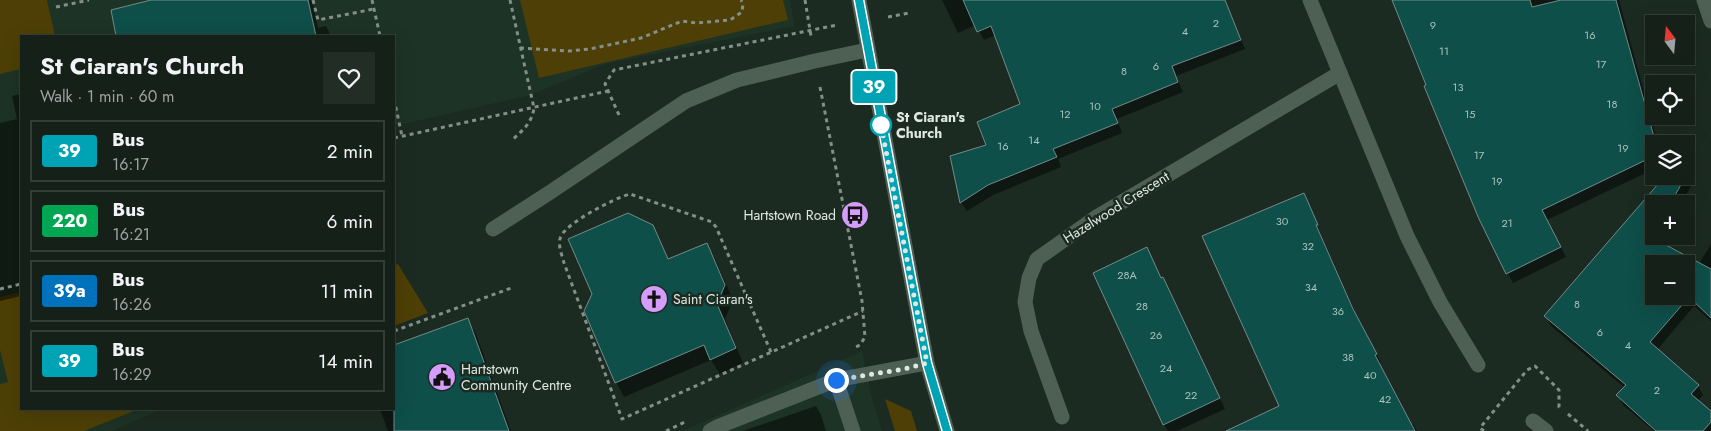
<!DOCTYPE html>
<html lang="en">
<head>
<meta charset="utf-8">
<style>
	:root { --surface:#152019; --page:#222d26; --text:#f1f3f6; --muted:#9da3a2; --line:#343e38 }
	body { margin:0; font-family:Jost,sans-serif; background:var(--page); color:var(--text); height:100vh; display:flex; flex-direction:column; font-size:19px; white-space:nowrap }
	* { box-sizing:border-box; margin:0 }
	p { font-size:16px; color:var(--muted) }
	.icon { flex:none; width:28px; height:28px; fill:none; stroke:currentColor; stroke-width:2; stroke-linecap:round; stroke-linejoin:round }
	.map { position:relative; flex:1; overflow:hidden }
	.details { position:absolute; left:20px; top:35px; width:375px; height:375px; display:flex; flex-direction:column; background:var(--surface); border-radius:0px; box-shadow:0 5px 20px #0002,0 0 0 1px var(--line) }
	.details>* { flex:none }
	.badge { padding:0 10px; border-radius:4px; font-size:18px; line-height:32px }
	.needle { width:32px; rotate:344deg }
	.fabs { position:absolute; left:1645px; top:15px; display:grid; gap:10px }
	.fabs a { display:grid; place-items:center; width:50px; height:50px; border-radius:0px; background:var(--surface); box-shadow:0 5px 20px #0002,0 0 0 1px var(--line); font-size:25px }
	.you { position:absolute; width:25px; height:25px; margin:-12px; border:4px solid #fff; border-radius:50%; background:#1a73e8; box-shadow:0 0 0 8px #1a73e833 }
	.map>.badge { position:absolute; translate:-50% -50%; box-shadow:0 0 0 2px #fff }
	.round { display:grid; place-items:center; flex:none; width:52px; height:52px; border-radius:0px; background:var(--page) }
	.headline { display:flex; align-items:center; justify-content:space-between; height:85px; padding:0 20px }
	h1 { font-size:24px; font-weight:700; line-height:38px }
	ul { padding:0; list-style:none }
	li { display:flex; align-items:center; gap:15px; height:62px; margin:0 10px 8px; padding:0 10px; border:2px solid var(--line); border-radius:0px }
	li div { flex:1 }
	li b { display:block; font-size:19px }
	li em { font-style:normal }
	li .badge { min-width:55px; font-weight:700; text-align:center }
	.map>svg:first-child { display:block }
	.built { fill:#1d3325 }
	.green { fill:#4d3f06 }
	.shadow { fill:#0007; fill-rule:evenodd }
	.building { fill:#0e4f4a; stroke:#748b88; fill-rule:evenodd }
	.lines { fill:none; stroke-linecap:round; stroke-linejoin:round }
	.path { stroke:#838f87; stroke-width:3; stroke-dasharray:4 4; stroke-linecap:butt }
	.minor { stroke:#4e5f54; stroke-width:15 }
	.line-casing { stroke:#fff; stroke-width:11 }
	.line { stroke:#00a3b4; stroke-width:8 }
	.walk { stroke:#dfe8e2; stroke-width:5; stroke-dasharray:0 9 }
	.stop-dot { fill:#fff; stroke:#00a3b4; stroke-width:2.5 }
	.labels { text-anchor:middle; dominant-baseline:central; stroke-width:5; stroke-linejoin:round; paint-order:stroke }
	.number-label { font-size:11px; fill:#abc2bc }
	.stop-label { font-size:14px; font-weight:bold; fill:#dfe8e2; stroke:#1c2b21; text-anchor:start }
	.street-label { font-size:14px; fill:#dfe8e2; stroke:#1c2b21 }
	.poi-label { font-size:14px; fill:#dfe8e2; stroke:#1c2b21; text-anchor:start }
</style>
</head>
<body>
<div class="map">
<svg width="1711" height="431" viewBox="0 0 1711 431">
	<rect width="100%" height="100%" fill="#1c2b21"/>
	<!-- built -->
	<g class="built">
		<polygon points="0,0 790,0 794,26 605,64 531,95 394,126 394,36 21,36 21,409 162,409 112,431 0,431"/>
		<polygon points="862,351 872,398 882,431 683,431"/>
	</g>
	<!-- green -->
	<g class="green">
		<polygon points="0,0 47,0 55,36 21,36 21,69 0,74"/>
		<polygon points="520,0 783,0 788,20 539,78"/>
		<polygon points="398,264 428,313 394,326 394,265"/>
		<polygon points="21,292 21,409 139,409 84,431 0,431 0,384 8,382 0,350 0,297"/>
		<polygon points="885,399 911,411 917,431 895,431"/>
	</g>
	<!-- shadow -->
	<g class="shadow">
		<polygon points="161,0 312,0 318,28 326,26 331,36 118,36 112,11"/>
		<polygon points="942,0 1225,0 1245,49 1176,76 1183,92 1117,119 1122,133 1058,159 1061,167 993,195 967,211 961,202 952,157 988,146 1022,105 996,35 984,40 976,25 958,33"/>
		<polygon points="1393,0 1619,0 1658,144 1654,144 1654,169 1547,220 1566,257 1513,283 1480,219"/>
		<polygon points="21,94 21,296 0,301 0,123 17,119 12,96"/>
		<path d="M1686,165L1690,168L1696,177L1681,204H1654V236H1662L1658,243L1699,264L1711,244V321L1694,306L1657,350L1698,386L1703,395L1698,401L1711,412V431H1654L1623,405L1618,395L1625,388L1551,326L1546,316L1667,176H1686ZM1654,264H1686V296H1654Z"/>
		<polygon points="1304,195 1358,319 1381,363 1379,364 1411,425 1413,424 1417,431 1275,431 1281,407"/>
		<polygon points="652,226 669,260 706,244 715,259 733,300 725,319 743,363 720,374 711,360 624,397 616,382"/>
		<polygon points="1163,279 1225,409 1177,431 1168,431 1164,424 1162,280"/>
		<polygon points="467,319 476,334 511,431 388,431 380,409 394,409 394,346"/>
		<polygon points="816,406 821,415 826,431 743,431"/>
	</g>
	<!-- building -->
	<g class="building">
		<polygon points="151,0 308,0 316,36 116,36 111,10"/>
		<polygon points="963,0 1225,0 1241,40 1172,66 1178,82 1112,109 1118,123 1053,149 1057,157 988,185 960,203 950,156 986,145 977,122 1020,104 991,26 977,32"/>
		<polygon points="1392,0 1530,0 1532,7 1561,0 1616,0 1656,144 1654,144 1654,153 1650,158 1542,210 1561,247 1506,274 1479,219 1424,86 1426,85"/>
		<path d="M1665,176H1686L1670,204H1654V232L1651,237L1711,269V318L1689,297L1650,342L1699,385L1691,394L1711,411V422L1703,431H1656L1616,395L1626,385L1544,316ZM1654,264H1686V296H1654Z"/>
		<polygon points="1304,193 1318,225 1316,225 1353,309 1377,354 1375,355 1415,431 1226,431 1279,406 1202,236"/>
		<polygon points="628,213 653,225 668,259 707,243 725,285 717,304 736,348 710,360 704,345 615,383 584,311 592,294 568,239"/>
		<polygon points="1147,247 1161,278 1163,277 1220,398 1163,425 1093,273"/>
		<polygon points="468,318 509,431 394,431 394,345"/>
	</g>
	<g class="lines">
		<!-- path -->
		<g class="path">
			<polyline points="313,0 318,20 374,9"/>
			<polyline points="372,0 380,36"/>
			<path d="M510,0L534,108C532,123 522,131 511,141"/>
			<polyline points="805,0 811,36"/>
			<polyline points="56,7 89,0"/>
			<polyline points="888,17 909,13"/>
			<polyline points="520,48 569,51 590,49 641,38 682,21 696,23 730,20 742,12 743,4 741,0"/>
			<polyline points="820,87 862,301 865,337 860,345 854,348"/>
			<polyline points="394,99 402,136"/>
			<polyline points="619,115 605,84 614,70 837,25"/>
			<polyline points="394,138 608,91"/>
			<polyline points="0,289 21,284"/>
			<polyline points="394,331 514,287"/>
			<path d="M771,352L716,227L712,222L630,194C615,198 568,222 561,236C557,244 562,255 564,263L622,419L863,311"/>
			<polyline points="1568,414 1588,431"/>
			<polyline points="666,431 685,422"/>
			<polyline points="1484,431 1480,428 1527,370 1535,366 1559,390 1559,407 1561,408"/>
		</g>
		<!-- minor -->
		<g class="minor">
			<polyline points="859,0 927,363 947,431"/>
			<polyline points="1310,0 1407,236 1440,302 1478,365"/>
			<polyline points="1704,0 1711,21"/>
			<polyline points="493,229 549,193 686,101 737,80 815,61 867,50"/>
			<polyline points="1062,417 1031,331 1025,302 1029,278 1037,259 1095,218 1340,73"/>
			<polyline points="1533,421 1546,431"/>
			<polyline points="710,431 717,427 836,380"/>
			<polyline points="853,431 836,380 927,363"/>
		</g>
	</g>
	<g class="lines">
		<!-- line casing -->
		<g class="line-casing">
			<polyline id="line" points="859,0 927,363 947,431"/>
		</g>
		<!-- line -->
		<use href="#line" class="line"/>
		<!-- walk -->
		<polyline class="walk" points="836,380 904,369 927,363 881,125"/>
	</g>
	<!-- icons -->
	<defs>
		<g id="bus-disc" transform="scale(1.4375)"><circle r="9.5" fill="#d49cfb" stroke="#1c2b21"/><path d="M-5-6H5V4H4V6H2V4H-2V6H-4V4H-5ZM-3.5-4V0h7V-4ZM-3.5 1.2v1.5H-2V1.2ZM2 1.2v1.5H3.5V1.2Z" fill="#111"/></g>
		<g id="church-disc" transform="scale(1.4375)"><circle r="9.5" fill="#d49cfb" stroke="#1c2b21"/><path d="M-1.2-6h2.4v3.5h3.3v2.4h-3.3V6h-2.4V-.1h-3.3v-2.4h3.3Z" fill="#111"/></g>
		<g id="civic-disc" transform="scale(1.4375)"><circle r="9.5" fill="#d49cfb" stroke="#1c2b21"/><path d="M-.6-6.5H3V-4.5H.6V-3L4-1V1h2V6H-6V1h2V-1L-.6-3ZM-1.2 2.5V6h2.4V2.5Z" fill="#111"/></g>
	</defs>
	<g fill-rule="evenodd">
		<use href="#bus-disc" x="855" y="215"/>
		<use href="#church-disc" x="654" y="299"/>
		<use href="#civic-disc" x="442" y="377"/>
	</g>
	<!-- markers -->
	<circle class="stop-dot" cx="881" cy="125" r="10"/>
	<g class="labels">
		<!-- number labels -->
		<g class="number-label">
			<text x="1216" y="23">2</text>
			<text x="1433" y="25">9</text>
			<text x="1185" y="31">4</text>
			<text x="1590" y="35">16</text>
			<text x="1444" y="51">11</text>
			<text x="1601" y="64">17</text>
			<text x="1156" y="66">6</text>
			<text x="1124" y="71">8</text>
			<text x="1458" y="87">13</text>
			<text x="1612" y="104">18</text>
			<text x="1095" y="106">10</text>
			<text x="1065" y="114">12</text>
			<text x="1470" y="114">15</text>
			<text x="1034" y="140">14</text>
			<text x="1003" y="146">16</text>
			<text x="1623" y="148">19</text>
			<text x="1479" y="155">17</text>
			<text x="1497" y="181">19</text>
			<text x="1282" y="221">30</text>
			<text x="1507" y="223">21</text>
			<text x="1308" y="246">32</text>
			<text x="1127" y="275">28A</text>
			<text x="1311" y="287">34</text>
			<text x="1577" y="304">8</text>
			<text x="1142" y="306">28</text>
			<text x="1338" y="311">36</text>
			<text x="1600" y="332">6</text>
			<text x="1156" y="335">26</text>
			<text x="1628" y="345">4</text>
			<text x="1348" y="357">38</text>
			<text x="1166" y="368">24</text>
			<text x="1370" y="375">40</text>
			<text x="1657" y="390">2</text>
			<text x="1191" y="395">22</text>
			<text x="1385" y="399">42</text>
		</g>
		<!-- stop labels -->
		<g class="stop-label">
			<text x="896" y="117">St Ciaran's<tspan x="896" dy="16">Church</tspan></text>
		</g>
		<!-- street labels -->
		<g class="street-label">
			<text transform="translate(1116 207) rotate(-32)">Hazelwood Crescent</text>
		</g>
		<!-- poi labels -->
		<g class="poi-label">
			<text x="836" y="215" text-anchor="end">Hartstown Road</text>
			<text x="673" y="299">Saint Ciaran's</text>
			<text x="461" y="369">Hartstown<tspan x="461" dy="16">Community Centre</tspan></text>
		</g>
	</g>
</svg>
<div class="fabs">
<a><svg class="needle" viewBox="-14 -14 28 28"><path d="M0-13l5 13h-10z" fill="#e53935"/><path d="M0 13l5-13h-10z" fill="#9da3a2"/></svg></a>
<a><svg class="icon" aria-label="locate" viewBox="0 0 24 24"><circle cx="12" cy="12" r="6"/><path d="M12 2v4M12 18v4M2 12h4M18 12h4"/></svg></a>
<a><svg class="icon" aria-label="layers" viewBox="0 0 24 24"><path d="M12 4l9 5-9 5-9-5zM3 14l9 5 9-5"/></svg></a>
<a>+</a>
<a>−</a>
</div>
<div class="you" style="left:836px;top:380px"></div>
<b class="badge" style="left:874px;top:87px;background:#00a3b4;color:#fff">39</b>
<section class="details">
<div class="headline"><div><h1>St Ciaran's Church</h1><p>Walk · 1 min · 60 m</p></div><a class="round"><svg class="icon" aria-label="heart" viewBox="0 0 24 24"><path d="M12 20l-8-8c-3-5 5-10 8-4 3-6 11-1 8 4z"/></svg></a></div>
<ul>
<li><span class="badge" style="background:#00a3b4;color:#fff">39</span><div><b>Bus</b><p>16:17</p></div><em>2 min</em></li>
<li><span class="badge" style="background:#00a651;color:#fff">220</span><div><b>Bus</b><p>16:21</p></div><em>6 min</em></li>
<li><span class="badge" style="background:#0072bc;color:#fff">39a</span><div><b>Bus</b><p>16:26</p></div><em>11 min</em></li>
<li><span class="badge" style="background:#00a3b4;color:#fff">39</span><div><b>Bus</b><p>16:29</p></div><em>14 min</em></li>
</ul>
</section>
</div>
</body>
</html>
